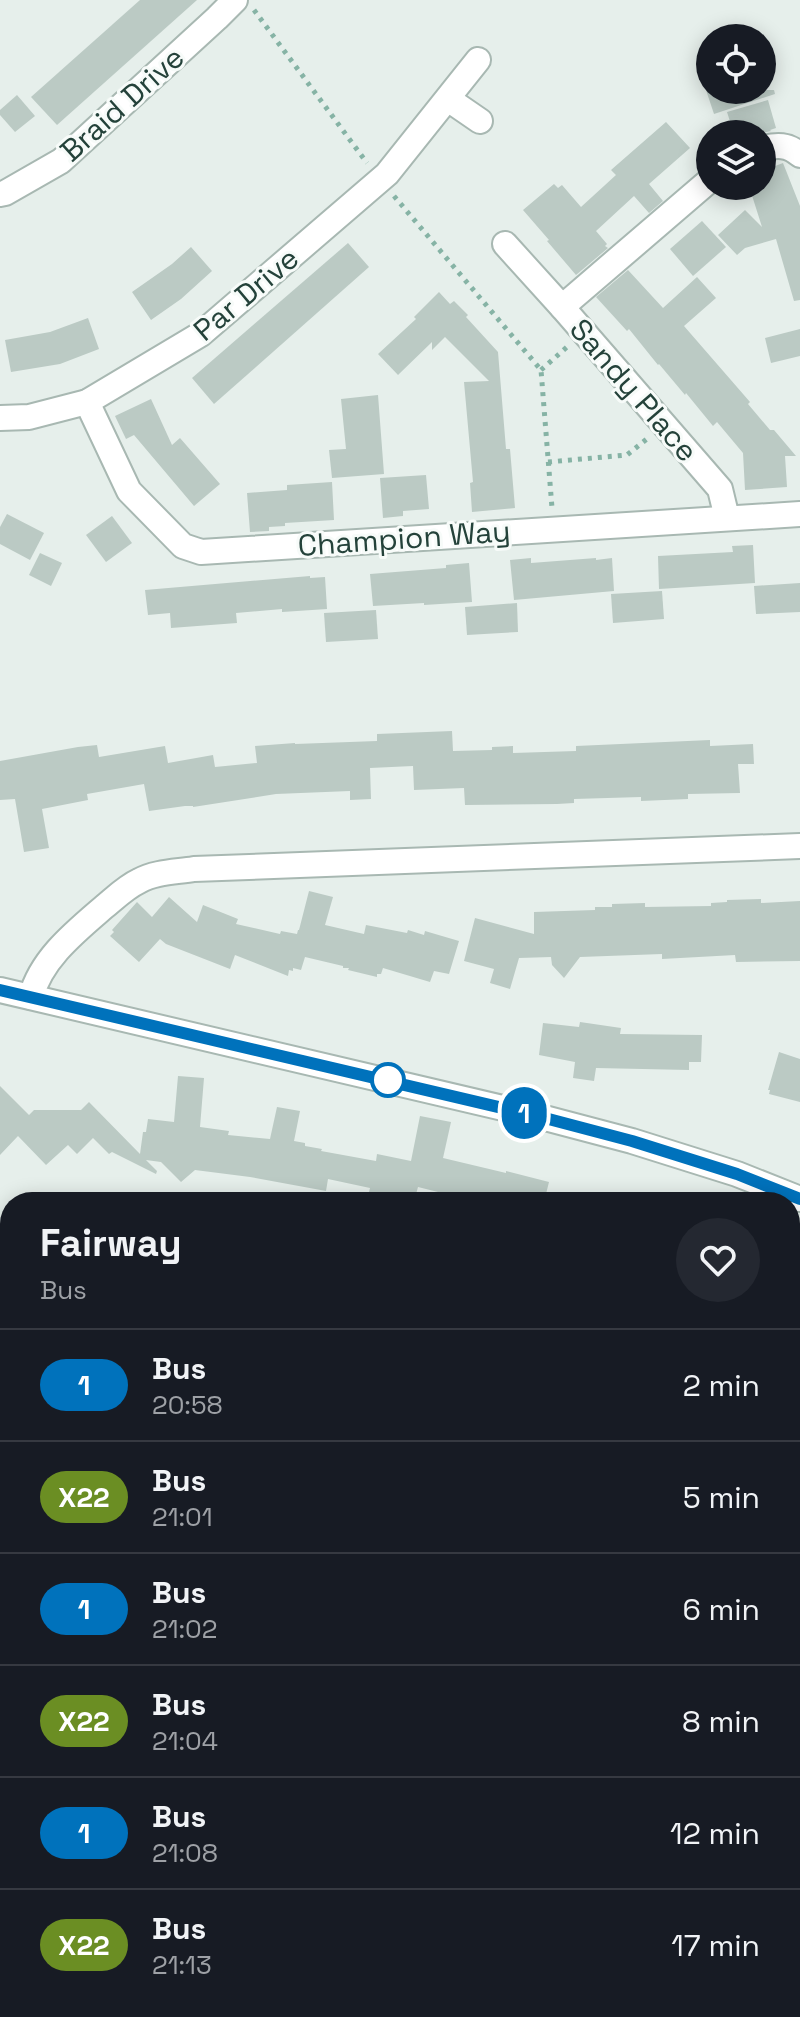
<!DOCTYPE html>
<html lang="en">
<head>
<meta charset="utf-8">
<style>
	:root { --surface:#171b24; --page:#242831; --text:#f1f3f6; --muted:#9ea1a6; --line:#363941 }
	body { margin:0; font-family:"Space Grotesk",sans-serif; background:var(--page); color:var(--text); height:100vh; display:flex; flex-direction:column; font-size:30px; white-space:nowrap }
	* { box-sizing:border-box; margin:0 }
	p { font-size:26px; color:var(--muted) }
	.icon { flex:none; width:44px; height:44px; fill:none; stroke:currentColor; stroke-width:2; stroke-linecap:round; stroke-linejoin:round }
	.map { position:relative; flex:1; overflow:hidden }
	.details { position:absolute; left:0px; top:1192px; width:800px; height:826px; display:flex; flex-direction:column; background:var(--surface); border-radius:32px 32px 0 0; box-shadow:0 4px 20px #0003 }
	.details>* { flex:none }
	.badge { padding:0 16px; border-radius:26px; font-size:28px; line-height:52px }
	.controls { position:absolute; left:696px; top:24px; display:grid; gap:16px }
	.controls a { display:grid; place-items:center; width:80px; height:80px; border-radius:50%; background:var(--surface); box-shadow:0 4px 20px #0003; font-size:40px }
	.map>.badge { position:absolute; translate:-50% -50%; box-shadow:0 0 0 4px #fff }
	.round { display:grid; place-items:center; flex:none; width:84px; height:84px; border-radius:42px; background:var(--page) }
	.headline { display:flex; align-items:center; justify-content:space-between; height:136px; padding:0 40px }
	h1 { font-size:38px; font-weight:700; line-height:60px }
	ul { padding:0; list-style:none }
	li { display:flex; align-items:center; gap:24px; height:112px; padding:0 40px; border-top:2px solid var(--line) }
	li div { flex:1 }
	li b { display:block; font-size:30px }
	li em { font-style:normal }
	li .badge { min-width:88px; font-weight:700; text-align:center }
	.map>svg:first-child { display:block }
	.building { fill:#bbcac4 }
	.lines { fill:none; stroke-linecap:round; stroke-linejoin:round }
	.minor-casing { stroke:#a8b8b2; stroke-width:28 }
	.tertiary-casing { stroke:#a8b8b2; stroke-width:28 }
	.path { stroke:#86b3a5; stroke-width:5; stroke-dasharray:4 6; stroke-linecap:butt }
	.minor { stroke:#fff; stroke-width:24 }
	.tertiary { stroke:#fff; stroke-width:24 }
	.line-casing { stroke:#fff; stroke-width:18 }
	.line { stroke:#0072bc; stroke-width:12 }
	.stop-dot { fill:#fff; stroke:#0072bc; stroke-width:4 }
	.labels { text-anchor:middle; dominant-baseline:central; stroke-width:6; stroke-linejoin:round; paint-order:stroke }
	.street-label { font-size:30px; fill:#24423a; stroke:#f7fbf9 }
</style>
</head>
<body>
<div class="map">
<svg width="800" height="2017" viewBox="0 0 800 2017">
	<rect width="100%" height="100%" fill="#e6efeb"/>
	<!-- building -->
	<g class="building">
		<polygon points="140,0 197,0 57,125 31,97"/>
		<polygon points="706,90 774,90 775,94 714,114"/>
		<polygon points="17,95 35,116 15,132 0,115 0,110"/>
		<polygon points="768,100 776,128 770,130 771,131 757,134 734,134 727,112"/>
		<polygon points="666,122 690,148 649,184 663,201 649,213 634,196 596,231 607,244 605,246 608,248 576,275 547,241 549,240 523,210 554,184 558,188 562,185 581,207 616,175 611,170"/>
		<polygon points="783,163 800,206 800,300 794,301 776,239 745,248 737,255 718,235 745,210 762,227 749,186 762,186 762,171"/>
		<polygon points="702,221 726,247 693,276 670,249"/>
		<polygon points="348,243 369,267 214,404 192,378"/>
		<polygon points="191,247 212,271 181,299 151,320 132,292 172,264"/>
		<polygon points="628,270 663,308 697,277 716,298 684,326 750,402 748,404 770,430 774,430 796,456 785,456 787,487 745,490 743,453 717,422 713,426 686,393 685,395 659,364 658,365 629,329 627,331 596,297"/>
		<polygon points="439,292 450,304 454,301 468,315 466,317 498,352 506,449 510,449 515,508 472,512 470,483 473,482 464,382 489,381 445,337 432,350 432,342 398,375 378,354 416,319 414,317"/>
		<polygon points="88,318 99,349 60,364 11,372 5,340 50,332"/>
		<polygon points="800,329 800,356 771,363 765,338"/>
		<polygon points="378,395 384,474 332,478 329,450 346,449 341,399"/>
		<polygon points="151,399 172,445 180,438 220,484 194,506 134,435 126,439 115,416"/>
		<polygon points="426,475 429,509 403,511 403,516 383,518 380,478"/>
		<polygon points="332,482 334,520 285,523 285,526 269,527 269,531 250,532 247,493 287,490 287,485"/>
		<polygon points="7,514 44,533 30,560 0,544 0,527"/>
		<polygon points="112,516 132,543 106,562 86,535"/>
		<polygon points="753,545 755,583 659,589 658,556 733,552 732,546"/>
		<polygon points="40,553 62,563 51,586 29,575"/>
		<polygon points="531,558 531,563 596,558 596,560 612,558 614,591 514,600 510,560"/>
		<polygon points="469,563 472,602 424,605 424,603 373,606 370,574 446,568 446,565"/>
		<polygon points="310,576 310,578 325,577 327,609 282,612 282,609 236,613 237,623 171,628 170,613 148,615 145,590"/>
		<polygon points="800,583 800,612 756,614 754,586"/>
		<polygon points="662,591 664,619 613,623 611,594"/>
		<polygon points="517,603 518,632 467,635 465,607"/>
		<polygon points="376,610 378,639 326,642 324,613"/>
		<polygon points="452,731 453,751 492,750 492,747 513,746 513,753 576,751 576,746 710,740 710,746 753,744 754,764 738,764 740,793 688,794 688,799 641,801 641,797 574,799 574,803 557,804 465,805 464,788 414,790 413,766 370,768 371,799 350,800 350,791 276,794 193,807 193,806 185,806 149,811 144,784 87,794 88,800 42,809 49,848 24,852 15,799 0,800 0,761 78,747 97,745 99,757 165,746 168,763 213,755 215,767 257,763 255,746 295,743 295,744 377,741 377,734"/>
		<polygon points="309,891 333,897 325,925 364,934 366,925 407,933 408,930 424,935 425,931 459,941 449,974 434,971 430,982 383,968 381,974 377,974 377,977 348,970 349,968 343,968 343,966 305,957 301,970 293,968 293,971 289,970 288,976 235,955 230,969 166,944 160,939 139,962 110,936 114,932 112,930 137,902 152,917 169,897 197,922 203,905 238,919 236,924 280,934 281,931 297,934 298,930 299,930"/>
		<polygon points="761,899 761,903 800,901 800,961 736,962 735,955 662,959 662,954 580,957 564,978 552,965 551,957 519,958 510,989 490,983 494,969 464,961 475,918 534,934 534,912 595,910 595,907 612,907 612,904 645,903 645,907 711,906 711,903 727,902 727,900"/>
		<polygon points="580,1022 621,1028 620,1034 702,1035 701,1062 689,1062 689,1070 596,1068 594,1081 573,1078 575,1062 539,1055 543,1023 579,1027"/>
		<polygon points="779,1052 800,1059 800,1102 769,1094 770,1090 768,1090"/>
		<polygon points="178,1076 204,1078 200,1127 229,1131 228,1135 270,1139 277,1107 300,1111 294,1141 305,1143 305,1146 322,1149 321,1151 376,1161 377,1154 411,1161 420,1116 451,1122 443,1158 506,1173 506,1171 549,1182 544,1202 478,1202 418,1187 415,1198 410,1197 410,1200 369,1192 370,1188 328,1179 326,1191 250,1177 195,1170 181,1182 161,1162 146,1160 157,1171 156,1174 112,1152 109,1154 93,1138 77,1154 68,1145 46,1165 18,1136 0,1155 0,1086 29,1115 34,1110 81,1110 89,1102 140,1154 143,1132 146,1132 148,1119 174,1122"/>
	</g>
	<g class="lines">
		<!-- minor casing -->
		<g class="minor-casing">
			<g id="minor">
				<polyline points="448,99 480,121"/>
				<path d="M762,148C777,145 788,144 800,155"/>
				<polyline points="710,180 562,307 720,489 727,518"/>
				<polyline points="0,194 5,193 61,161 217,18 235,0"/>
				<polyline points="505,244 562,307"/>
				<polyline points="87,402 129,491 183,546 201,552 800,514"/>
				<polyline points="0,418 29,417 87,402 201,334 387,174 478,60"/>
				<path d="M31,997C41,959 75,932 104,907C115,898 126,887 139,881C155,872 176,872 194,869L800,846"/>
			</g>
		</g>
		<!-- tertiary casing -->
		<g class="tertiary-casing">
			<polyline id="tertiary" points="0,990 541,1117 632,1141 737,1174 800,1199"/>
		</g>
		<!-- path -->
		<g class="path">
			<polyline points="254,10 367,163"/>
			<polyline points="394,196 541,370 552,508"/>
			<polyline points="541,370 567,347"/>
			<polyline points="548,462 627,455 648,438"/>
		</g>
		<!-- minor -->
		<use href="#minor" class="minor"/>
		<!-- tertiary -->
		<use href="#tertiary" class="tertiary"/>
	</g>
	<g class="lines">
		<!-- line casing -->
		<g class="line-casing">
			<polyline id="line" points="0,990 541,1117 632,1141 737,1174 800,1199"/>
		</g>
		<!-- line -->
		<use href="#line" class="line"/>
	</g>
	<!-- markers -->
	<circle class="stop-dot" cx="388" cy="1080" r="16"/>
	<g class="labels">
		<!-- street labels -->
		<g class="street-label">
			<text transform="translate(122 104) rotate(-42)">Braid Drive</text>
			<text transform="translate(246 294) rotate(-40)">Par Drive</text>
			<text transform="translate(634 390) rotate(49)">Sandy Place</text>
			<text transform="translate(404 538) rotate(-4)">Champion Way</text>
		</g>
	</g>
</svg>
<div class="controls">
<a><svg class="icon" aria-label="locate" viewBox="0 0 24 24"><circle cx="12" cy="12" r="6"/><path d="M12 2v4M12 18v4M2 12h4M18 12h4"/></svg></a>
<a><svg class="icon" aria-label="layers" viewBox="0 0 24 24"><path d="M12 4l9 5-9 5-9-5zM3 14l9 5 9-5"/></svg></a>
</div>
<b class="badge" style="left:524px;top:1113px;background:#0072bc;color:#fff">1</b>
<section class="details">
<div class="headline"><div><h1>Fairway</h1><p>Bus</p></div><a class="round"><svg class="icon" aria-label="heart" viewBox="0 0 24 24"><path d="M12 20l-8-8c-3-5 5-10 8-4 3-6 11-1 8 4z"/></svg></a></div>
<ul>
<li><span class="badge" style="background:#0072bc;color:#fff">1</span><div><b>Bus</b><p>20:58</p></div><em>2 min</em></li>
<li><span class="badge" style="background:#6b8e23;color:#fff">X22</span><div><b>Bus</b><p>21:01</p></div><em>5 min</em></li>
<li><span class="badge" style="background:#0072bc;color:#fff">1</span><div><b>Bus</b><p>21:02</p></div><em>6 min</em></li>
<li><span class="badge" style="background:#6b8e23;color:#fff">X22</span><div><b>Bus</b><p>21:04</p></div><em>8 min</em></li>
<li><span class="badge" style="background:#0072bc;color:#fff">1</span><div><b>Bus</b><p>21:08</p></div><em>12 min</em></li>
<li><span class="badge" style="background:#6b8e23;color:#fff">X22</span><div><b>Bus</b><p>21:13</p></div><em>17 min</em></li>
</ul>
</section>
</div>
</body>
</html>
